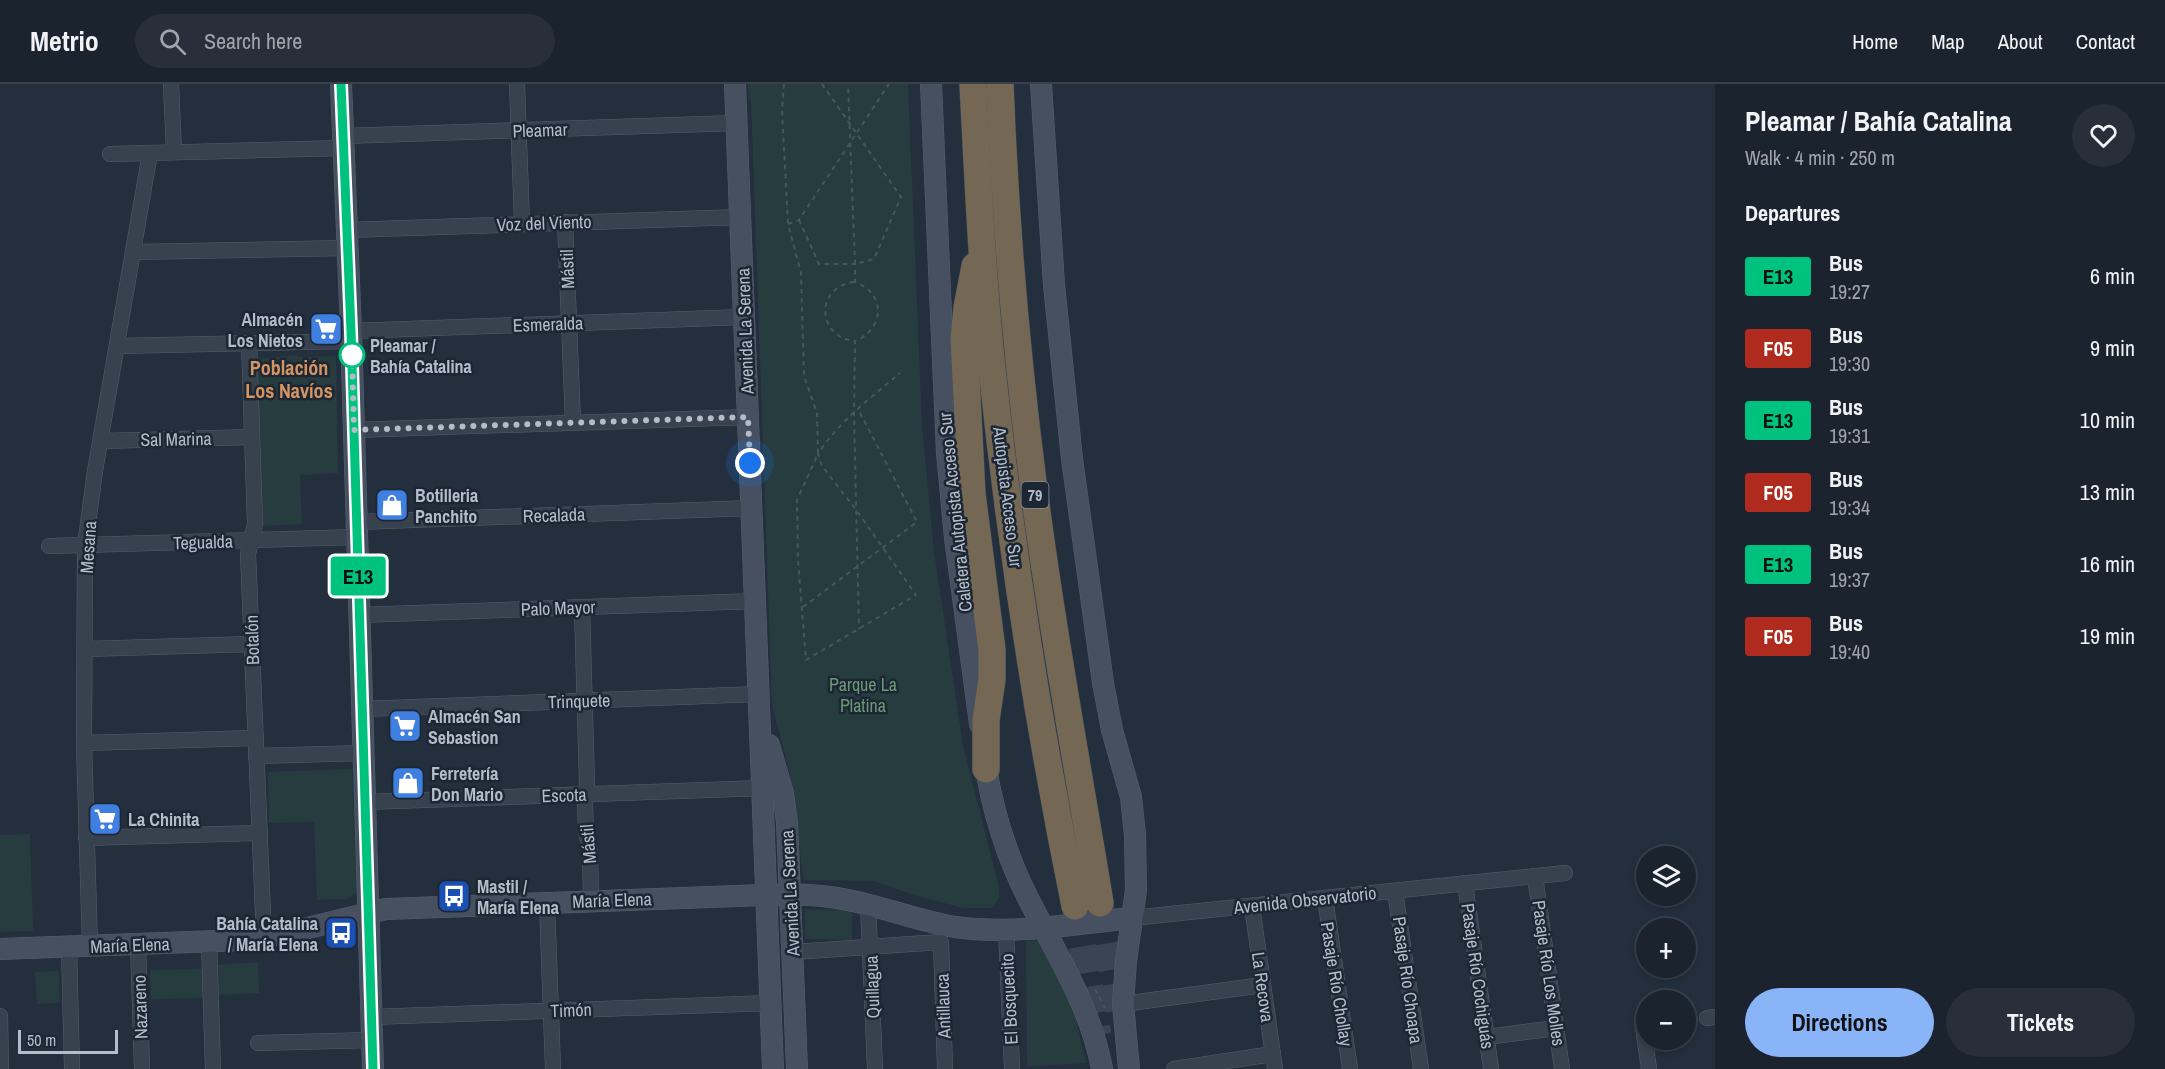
<!DOCTYPE html>
<html lang="en">
<head>
<meta charset="utf-8">
<style>
	:root { --surface:#1b232e; --page:#282f3a; --text:#f1f3f6; --muted:#a0a4aa; --line:#39404a; --accent:#8ab4f8 }
	body { margin:0; font-family:"Archivo Narrow",sans-serif; background:var(--page); color:var(--text); height:100vh; display:flex; flex-direction:column; font-size:22px; white-space:nowrap }
	* { box-sizing:border-box; margin:0 }
	p { font-size:20px; color:var(--muted) }
	.icon { flex:none; width:33px; height:33px; fill:none; stroke:currentColor; stroke-width:2; stroke-linecap:round; stroke-linejoin:round }
	.map { position:relative; flex:1; overflow:hidden }
	.sheet { display:flex; flex-direction:column; background:var(--surface); width:450px }
	.sheet>* { flex:none }
	.badge { padding:0 12px; border-radius:4px; font-size:21px; line-height:39px }
	.buttons { position:absolute; left:1636px; top:762px; display:grid; gap:12px }
	.buttons a { display:grid; place-items:center; width:60px; height:60px; border-radius:50%; background:var(--surface); box-shadow:0 3px 9px #0003,0 0 0 2px var(--line); font-size:30px }
	.scale { position:absolute; left:18px; bottom:15px; width:100px; box-sizing:border-box; padding-left:6px; border:3px solid #b4bcc9; border-top:0; font-size:16px; line-height:21px; white-space:nowrap; color:#b4bcc9; -webkit-text-stroke:4px #1d2633; paint-order:stroke }
	.you { position:absolute; width:30px; height:30px; margin:-15px; border:4px solid #fff; border-radius:50%; background:#1a73e8; box-shadow:0 0 0 9px #1a73e833 }
	.map>.badge { position:absolute; translate:-50% -50%; box-shadow:0 0 0 3px #fff }
	h2 { padding:0 30px; font-size:22px; line-height:54px }
	.round { display:grid; place-items:center; flex:none; width:63px; height:63px; border-radius:32px; background:var(--page) }
	.summary { display:flex; align-items:center; justify-content:space-between; height:102px; padding:0 30px }
	h1 { font-size:28px; font-weight:700; line-height:45px }
	.action { display:flex; gap:12px; margin-top:auto; padding:12px 30px }
	.action a { flex:1; height:69px; border-radius:36px; background:var(--accent); color:#111; font-size:24px; font-weight:700; line-height:69px; text-align:center }
	.action a+a { background:var(--page); color:var(--text) }
	ul { padding:0; list-style:none }
	li { display:flex; align-items:center; gap:18px; height:72px; padding:0 30px }
	li div { flex:1 }
	li b { display:block; font-size:22px }
	li em { font-style:normal }
	li .badge { min-width:66px; font-weight:700; text-align:center }
	header { display:flex; align-items:center; gap:36px; box-sizing:border-box; height:84px; padding:0 30px; background:var(--surface); border-bottom:2px solid var(--line) }
	header strong { font-size:28px }
	nav { display:flex; gap:33px; margin-inline-start:auto; font-size:21px }
	.search { width:420px; height:54px; background:var(--page); display:flex; align-items:center; gap:15px; box-sizing:border-box; padding:0 21px; border-radius:33px; color:var(--muted); font-size:22px }
	main { display:flex; flex:1; min-height:0 }
	.map>svg:first-child { display:block }
	.green { fill:#263c3f }
	.lines { fill:none; stroke-linecap:round; stroke-linejoin:round }
	.highway-tunnel { stroke:#3a4453; stroke-width:27; stroke-dasharray:27 14; stroke-linecap:butt }
	.street-casing { stroke:#565f6c; stroke-width:16 }
	.secondary-casing { stroke:#565f6c; stroke-width:22 }
	.highway-casing { stroke:#434c59; stroke-width:28 }
	.path { stroke:#44595c; stroke-width:2; stroke-dasharray:4.5 4.5; stroke-linecap:butt }
	.street { stroke:#38414e; stroke-width:15 }
	.secondary { stroke:#465061; stroke-width:21 }
	.highway { stroke:#746855; stroke-width:27 }
	.line-casing { stroke:#fff; stroke-width:14 }
	.line { stroke:#00c27f; stroke-width:9 }
	.walk { stroke:#b4bcc9; stroke-width:6; stroke-dasharray:0 10.8 }
	.stop-dot { fill:#fff; stroke:#00c27f; stroke-width:3 }
	.labels { text-anchor:middle; dominant-baseline:central; stroke-width:5; stroke-linejoin:round; paint-order:stroke }
	.shield { fill:#1d2633; stroke:#878f9c; stroke-width:1.5 }
	.shield-label { font-size:16px; font-weight:bold; fill:#b4bcc9 }
	.street-label { font-size:18px; fill:#b4bcc9; stroke:#1d2633 }
	.poi-label { font-size:18px; font-weight:bold; fill:#b4bcc9; stroke:#1d2633; text-anchor:start }
	.stop-label { font-size:18px; font-weight:bold; fill:#b4bcc9; stroke:#1d2633; text-anchor:start }
	.park-label { font-size:18px; fill:#6b9a76; stroke:#1d2633 }
	.neighbourhood-label { font-size:20px; font-weight:bold; fill:#d59563; stroke:#1d2633 }
</style>
</head>
<body>
<header>
<strong>Metrio</strong>
<div class="search"><svg class="icon" aria-label="search" viewBox="0 0 24 24"><circle cx="10" cy="10" r="6"/><path d="M15 15l6 6"/></svg>Search here</div>
<nav><a>Home</a><a>Map</a><a>About</a><a>Contact</a></nav>
</header>
<main>
<div class="map">
<svg width="1715" height="985" viewBox="0 0 1715 985">
	<rect width="100%" height="100%" fill="#242f3e"/>
	<!-- green -->
	<g class="green">
		<polygon points="748,0 908,0 922,342 934,467 963,662 999,803 999,814 991,824 963,824 914,811 874,797 804,796 803,789 802,789 796,719 786,673 772,622 751,16 749,14"/>
		<polygon points="298,271 298,273 336,272 338,389 300,391 302,440 261,442 255,275"/>
		<polygon points="352,685 357,808 347,815 317,816 314,738 269,739 268,688"/>
		<polygon points="30,750 33,847 0,848 0,751"/>
		<polygon points="805,825 852,826 852,856 805,855"/>
		<polygon points="1044,856 1072,917 1086,979 1027,983 1026,857"/>
		<polygon points="258,878 259,909 218,911 216,881"/>
		<polygon points="202,885 203,914 151,915 150,886"/>
		<polygon points="59,887 60,919 37,920 35,888"/>
	</g>
	<g class="lines">
		<!-- highway-tunnel -->
		<g class="highway-tunnel">
			<polyline points="1100,819 1120,931"/>
			<polyline points="1075,822 1098,951"/>
		</g>
		<!-- street casing -->
		<g class="street-casing">
			<g id="street">
				<polyline points="171,0 174,68"/>
				<polyline points="517,0 522,140"/>
				<polyline points="344,52 737,39"/>
				<polyline points="110,70 344,64"/>
				<polyline points="565,138 573,339"/>
				<polyline points="347,146 741,133"/>
				<polyline points="133,168 348,164"/>
				<polyline points="351,247 744,233"/>
				<polyline points="249,259 255,440 248,470 264,853"/>
				<polyline points="117,262 351,257"/>
				<polyline points="354,346 748,333"/>
				<polyline points="101,357 252,353"/>
				<polyline points="357,438 752,424"/>
				<polyline points="49,462 357,453"/>
				<polyline points="582,523 587,700 585,720 586,746 590,767 591,817"/>
				<polyline points="359,531 756,517"/>
				<polyline points="86,565 252,560"/>
				<polyline points="362,625 759,610"/>
				<polyline points="84,659 256,654"/>
				<polyline points="256,672 363,669"/>
				<polyline points="365,718 763,704"/>
				<polyline points="86,754 260,749"/>
				<polyline points="1535,792 1562,985"/>
				<polyline points="1465,799 1491,985"/>
				<polyline points="1395,807 1421,985"/>
				<polyline points="1325,814 1350,985"/>
				<polyline points="547,819 553,985"/>
				<polyline points="868,820 875,985"/>
				<polyline points="1252,822 1275,985"/>
				<polyline points="1132,834 1565,789"/>
				<polyline points="1006,845 1012,985"/>
				<polyline points="209,858 213,985"/>
				<polyline points="138,861 142,985"/>
				<polyline points="90,862 84,659 85,462 95,387 150,69"/>
				<polyline points="69,863 72,985"/>
				<polyline points="793,868 941,858 945,985"/>
				<polyline points="1123,920 1263,901"/>
				<polyline points="0,932 1,985"/>
				<polyline points="371,933 770,919"/>
				<polyline points="1707,934 1715,933"/>
				<polyline points="1642,936 1649,985"/>
				<polyline points="1487,953 1556,944"/>
				<polyline points="258,959 372,956"/>
				<polyline points="1174,985 1273,970"/>
			</g>
		</g>
		<!-- secondary casing -->
		<g class="secondary-casing">
			<g id="secondary">
				<polyline points="341,0 351,247 373,985"/>
				<polyline points="735,0 773,985"/>
				<polyline points="931,0 947,369 955,454 980,640"/>
				<polyline points="1041,0 1054,201 1072,375 1103,599 1112,646 1131,713 1135,751 1136,806 1126,877 1123,920 1129,985"/>
				<polyline points="769,661 783,709 787,738 797,985"/>
				<path d="M984,671C991,722 1006,772 1030,818C1058,873 1091,924 1102,985"/>
				<path d="M0,865L245,856L283,850L386,825L767,811C794,810 821,810 848,816C884,823 918,837 955,843C1013,851 1074,840 1132,834"/>
			</g>
		</g>
		<!-- highway casing -->
		<g class="highway-casing">
			<g id="highway">
				<path d="M973,0C978,95 982,190 992,285C1011,465 1039,645 1075,822"/>
				<path d="M1000,0C1005,133 1016,266 1033,398C1051,539 1077,679 1100,819"/>
				<polyline points="975,182 967,224 964,255 972,410 992,566 992,595 986,636 986,685"/>
			</g>
		</g>
		<!-- path -->
		<g class="path">
			<path d="M784,0L782,27L788,140L801,189L804,292L817,329L818,370L797,416L798,476L806,576L916,511L857,427L822,382L818,370C838,338 872,313 900,289"/>
			<polyline points="822,0 901,113 874,175 855,180 848,0"/>
			<path d="M799,136L819,180H855V198C886,209 885,245 855,257L854,330L859,545"/>
			<polyline points="788,140 799,136 889,0"/>
			<path d="M854,198C815,203 816,253 855,257"/>
			<polyline points="803,523 917,438 858,325"/>
			<polyline points="1095,905 1105,924"/>
		</g>
		<!-- street -->
		<use href="#street" class="street"/>
		<!-- secondary -->
		<use href="#secondary" class="secondary"/>
		<!-- highway -->
		<use href="#highway" class="highway"/>
	</g>
	<g class="lines">
		<!-- line casing -->
		<g class="line-casing">
			<polyline id="line" points="341,0 351,247 373,985"/>
		</g>
		<!-- line -->
		<use href="#line" class="line"/>
		<!-- walk -->
		<polyline class="walk" points="352,271 354,346 748,333 750,379"/>
	</g>
	<!-- icons -->
	<defs>
		<g id="supermarket-square" transform="scale(1.725)"><rect x="-9" y="-9" width="18" height="18" rx="4" fill="#3f7fe0" stroke="#1d2633"/><path d="M-6-5.5h2.5l.6 2H6L4.5 2H-2.5L-4.4-4H-6ZM-1.5 3.2a1.3 1.3 0 1 0 .1 0ZM3 3.2a1.3 1.3 0 1 0 .1 0Z" fill="#fff"/></g>
		<g id="shop-square" transform="scale(1.725)"><rect x="-9" y="-9" width="18" height="18" rx="4" fill="#3f7fe0" stroke="#1d2633"/><path d="M-5-2.5h2.3a2.7 3.5 0 0 1 5.4 0H5L5.5 6h-11ZM-1.5-2.5h3a1.5 2.3 0 0 0-3 0Z" fill="#fff"/></g>
		<g id="bus-square" transform="scale(1.725)"><rect x="-9" y="-9" width="18" height="18" rx="4" fill="#1a4fb4" stroke="#1d2633"/><path d="M-5-6H5V4H4V6H2V4H-2V6H-4V4H-5ZM-3.5-4V0h7V-4ZM-3.5 1.2v1.5H-2V1.2ZM2 1.2v1.5H3.5V1.2Z" fill="#fff"/></g>
	</defs>
	<g fill-rule="evenodd">
		<use href="#supermarket-square" x="326" y="245"/>
		<use href="#shop-square" x="392" y="421"/>
		<use href="#supermarket-square" x="405" y="642"/>
		<use href="#shop-square" x="408" y="699"/>
		<use href="#supermarket-square" x="105" y="735"/>
		<use href="#bus-square" x="454" y="812"/>
		<use href="#bus-square" x="341" y="849"/>
	</g>
	<!-- markers -->
	<circle class="stop-dot" cx="352" cy="271" r="12"/>
	<g class="labels">
		<!-- shield labels -->
		<rect class="shield" x="1021.5" y="398" width="27" height="26" rx="4.5"/>
		<g class="shield-label">
			<text x="1035" y="411">79</text>
		</g>
		<!-- street labels -->
		<g class="street-label">
			<text transform="translate(540 46) rotate(-2)">Pleamar</text>
			<text transform="translate(544 139) rotate(-2)">Voz del Viento</text>
			<text transform="translate(567 185) rotate(-92)">Mástil</text>
			<text transform="translate(548 240) rotate(-2)">Esmeralda</text>
			<text transform="translate(745 247) rotate(-92)">Avenida La Serena</text>
			<text transform="translate(176 355) rotate(-1)">Sal Marina</text>
			<text transform="translate(1008 413) rotate(83)">Autopista Acceso Sur</text>
			<text transform="translate(955 428) rotate(-96)">Caletera Autopista Acceso Sur</text>
			<text transform="translate(554 431) rotate(-2)">Recalada</text>
			<text transform="translate(203 458) rotate(-2)">Tegualda</text>
			<text transform="translate(88 463) rotate(-86)">Mesana</text>
			<text transform="translate(558 524) rotate(-2)">Palo Mayor</text>
			<text transform="translate(252 556) rotate(-92)">Botalón</text>
			<text transform="translate(579 617) rotate(-2)">Trinquete</text>
			<text transform="translate(564 711) rotate(-2)">Escota</text>
			<text transform="translate(588 760) rotate(-95)">Mástil</text>
			<text transform="translate(790 809) rotate(-93)">Avenida La Serena</text>
			<text transform="translate(612 816) rotate(-2)">María Elena</text>
			<text transform="translate(1305 816) rotate(-6)">Avenida Observatorio</text>
			<text transform="translate(130 861) rotate(-2)">María Elena</text>
			<text transform="translate(1549 889) rotate(82)">Pasaje Río Los Molles</text>
			<text transform="translate(1478 892) rotate(82)">Pasaje Río Cochiguás</text>
			<text transform="translate(1408 896) rotate(82)">Pasaje Río Choapa</text>
			<text transform="translate(1337 900) rotate(81)">Pasaje Río Chollay</text>
			<text transform="translate(872 903) rotate(-92)">Quillagua</text>
			<text transform="translate(1263 903) rotate(82)">La Recova</text>
			<text transform="translate(1009 915) rotate(-93)">El Bosquecito</text>
			<text transform="translate(943 922) rotate(-92)">Antillauca</text>
			<text transform="translate(140 923) rotate(-92)">Nazareno</text>
			<text transform="translate(571 926) rotate(-2)">Timón</text>
		</g>
		<!-- poi labels -->
		<g class="poi-label">
			<text x="303" y="235" text-anchor="end">Almacén<tspan x="303" dy="21">Los Nietos</tspan></text>
			<text x="415" y="411">Botilleria<tspan x="415" dy="21">Panchito</tspan></text>
			<text x="428" y="632">Almacén San<tspan x="428" dy="21">Sebastion</tspan></text>
			<text x="431" y="689">Ferretería<tspan x="431" dy="21">Don Mario</tspan></text>
			<text x="128" y="735">La Chinita</text>
			<text x="477" y="802">Mastil /<tspan x="477" dy="21">María Elena</tspan></text>
			<text x="318" y="839" text-anchor="end">Bahía Catalina<tspan x="318" dy="21">/ María Elena</tspan></text>
		</g>
		<!-- stop labels -->
		<g class="stop-label">
			<text x="370" y="261">Pleamar /<tspan x="370" dy="21">Bahía Catalina</tspan></text>
		</g>
		<!-- park labels -->
		<g class="park-label">
			<text x="863" y="600">Parque La<tspan x="863" dy="21">Platina</tspan></text>
		</g>
		<!-- neighbourhood labels -->
		<g class="neighbourhood-label">
			<text x="289" y="283">Población<tspan x="289" dy="23">Los Navíos</tspan></text>
		</g>
	</g>
</svg>
<div class="buttons">
<a><svg class="icon" aria-label="layers" viewBox="0 0 24 24"><path d="M12 4l9 5-9 5-9-5zM3 14l9 5 9-5"/></svg></a>
<a>+</a>
<a>−</a>
</div>
<div class="scale">50 m</div>
<div class="you" style="left:750px;top:379px"></div>
<b class="badge" style="left:358px;top:492px;background:#00c27f;color:#111">E13</b>
</div>
<section class="sheet">
<div class="summary"><div><h1>Pleamar / Bahía Catalina</h1><p>Walk · 4 min · 250 m</p></div><a class="round"><svg class="icon" aria-label="heart" viewBox="0 0 24 24"><path d="M12 20l-8-8c-3-5 5-10 8-4 3-6 11-1 8 4z"/></svg></a></div>
<h2>Departures</h2>
<ul>
<li><span class="badge" style="background:#00c27f;color:#111">E13</span><div><b>Bus</b><p>19:27</p></div><em>6 min</em></li>
<li><span class="badge" style="background:#af2b1e;color:#fff">F05</span><div><b>Bus</b><p>19:30</p></div><em>9 min</em></li>
<li><span class="badge" style="background:#00c27f;color:#111">E13</span><div><b>Bus</b><p>19:31</p></div><em>10 min</em></li>
<li><span class="badge" style="background:#af2b1e;color:#fff">F05</span><div><b>Bus</b><p>19:34</p></div><em>13 min</em></li>
<li><span class="badge" style="background:#00c27f;color:#111">E13</span><div><b>Bus</b><p>19:37</p></div><em>16 min</em></li>
<li><span class="badge" style="background:#af2b1e;color:#fff">F05</span><div><b>Bus</b><p>19:40</p></div><em>19 min</em></li>
</ul>
<div class="action"><a>Directions</a><a>Tickets</a></div>
</section>
</main>
</body>
</html>
